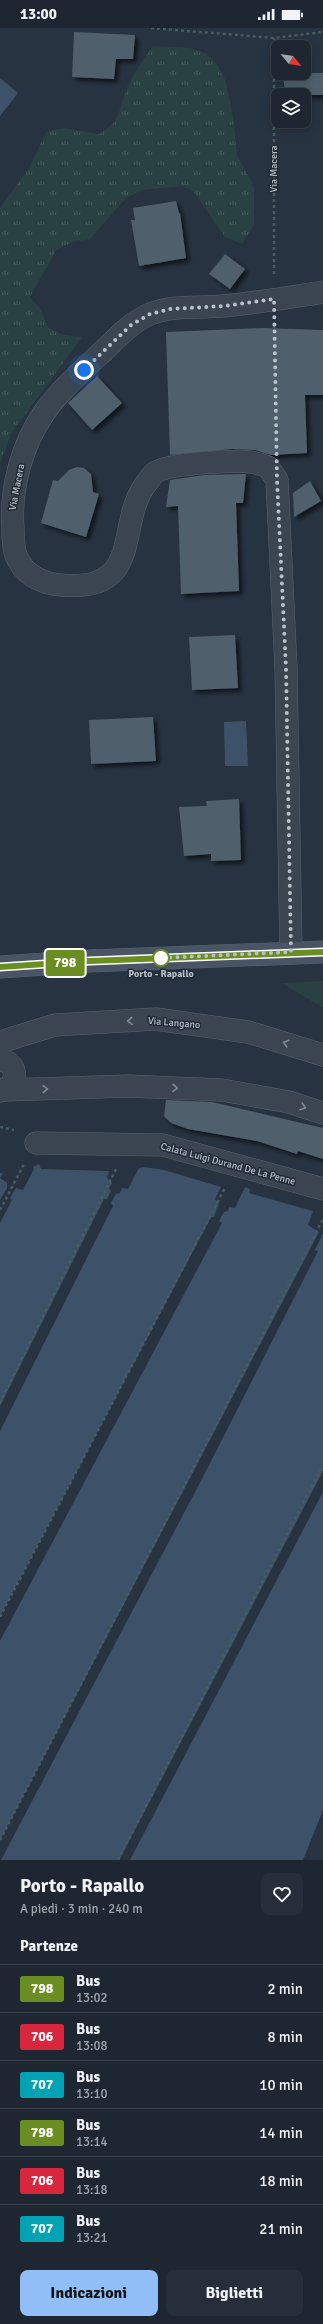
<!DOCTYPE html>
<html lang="it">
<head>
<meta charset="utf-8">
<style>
	:root { --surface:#1d2631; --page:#252e39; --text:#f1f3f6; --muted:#a0a5ab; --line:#3b434d; --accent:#91bef6 }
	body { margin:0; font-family:Signika,sans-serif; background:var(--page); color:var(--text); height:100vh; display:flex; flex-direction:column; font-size:15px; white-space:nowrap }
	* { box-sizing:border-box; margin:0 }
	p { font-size:13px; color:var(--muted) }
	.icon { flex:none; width:22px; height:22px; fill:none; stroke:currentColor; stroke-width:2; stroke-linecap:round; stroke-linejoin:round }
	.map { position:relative; height:1832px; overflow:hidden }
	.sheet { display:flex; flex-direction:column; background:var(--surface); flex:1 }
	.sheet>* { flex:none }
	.badge { padding:0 8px; border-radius:3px; font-size:14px; line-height:26px }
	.needle { width:26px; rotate:120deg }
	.controls { position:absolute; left:271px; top:12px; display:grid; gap:8px }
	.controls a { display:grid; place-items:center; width:40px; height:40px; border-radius:8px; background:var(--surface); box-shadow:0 2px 10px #0003,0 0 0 1px var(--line); font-size:20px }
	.you { position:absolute; width:20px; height:20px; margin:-10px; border:3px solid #fff; border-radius:50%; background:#1a73e8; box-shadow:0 0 0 6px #1a73e833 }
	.map>.badge { position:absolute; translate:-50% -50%; box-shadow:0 0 0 2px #fff }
	h2 { padding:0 20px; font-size:15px; line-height:36px }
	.round { display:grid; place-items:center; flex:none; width:42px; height:42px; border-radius:8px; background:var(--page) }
	.summary { display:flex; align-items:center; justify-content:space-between; height:68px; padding:0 20px }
	h1 { font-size:19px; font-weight:800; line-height:30px }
	.cta { display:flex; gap:8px; margin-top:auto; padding:8px 20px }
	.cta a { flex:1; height:46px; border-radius:8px; background:var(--accent); color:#111; font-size:16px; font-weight:800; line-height:46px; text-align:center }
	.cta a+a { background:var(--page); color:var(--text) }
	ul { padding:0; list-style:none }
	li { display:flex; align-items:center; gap:12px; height:48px; padding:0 20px; border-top:1px solid var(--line) }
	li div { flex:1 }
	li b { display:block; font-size:15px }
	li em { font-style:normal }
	li .badge { min-width:44px; font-weight:700; text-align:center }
	.status { display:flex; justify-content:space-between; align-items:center; height:28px; padding:0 20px; background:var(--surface); direction:ltr }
	.status svg { height:11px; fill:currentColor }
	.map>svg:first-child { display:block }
	.grass { fill:url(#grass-tufts) }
	.park { fill:#294142 }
	.water { fill:#3d5269 }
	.building { fill:#505e6c; filter:url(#shadow) }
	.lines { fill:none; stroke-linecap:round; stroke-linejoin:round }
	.pedestrian-casing { stroke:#59636e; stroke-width:23 }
	.minor-casing { stroke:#59636e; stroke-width:23 }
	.secondary-casing { stroke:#59636e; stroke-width:23 }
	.path { stroke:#475d5f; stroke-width:2.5; stroke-dasharray:3 3; stroke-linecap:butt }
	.pedestrian { stroke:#3b4551; stroke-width:22 }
	.minor { stroke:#3b4551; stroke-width:22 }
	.secondary { stroke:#495464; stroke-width:22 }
	.oneway { stroke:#808994 }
	.line-casing { stroke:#fff; stroke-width:9 }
	.line { stroke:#6b8e23; stroke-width:6 }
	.walk { stroke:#b8c0cb; stroke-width:4; stroke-dasharray:0 7.2 }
	.stop-dot { fill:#fff; stroke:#6b8e23; stroke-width:2 }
	.labels { text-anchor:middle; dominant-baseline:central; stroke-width:3; stroke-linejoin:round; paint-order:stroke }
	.street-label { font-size:10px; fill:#b8c0cb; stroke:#202a36 }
	.stop-label { font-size:10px; font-weight:bold; fill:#b8c0cb; stroke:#202a36 }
</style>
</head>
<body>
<div class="status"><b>13:00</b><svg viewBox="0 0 49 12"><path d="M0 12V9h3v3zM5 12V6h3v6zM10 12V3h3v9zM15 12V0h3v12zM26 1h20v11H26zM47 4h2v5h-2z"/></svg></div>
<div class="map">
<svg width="323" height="1832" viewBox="0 0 323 1832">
	<defs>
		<pattern id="grass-tufts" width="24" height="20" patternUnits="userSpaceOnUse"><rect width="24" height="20" fill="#294142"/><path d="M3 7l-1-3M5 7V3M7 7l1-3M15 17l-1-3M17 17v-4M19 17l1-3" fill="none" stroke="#465b5c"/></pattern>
		<filter id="shadow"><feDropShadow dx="3.5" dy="3.5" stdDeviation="2" flood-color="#0009"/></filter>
	</defs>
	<rect width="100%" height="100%" fill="#273341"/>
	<!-- grass -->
	<path class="grass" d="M153,18L189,20L206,25L218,38L226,54L233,90L237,127L254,159V197L242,216L225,209L193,163L182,158L142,162L126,170L90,211L73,214L56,222L30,269L41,282L48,299L63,307L82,309L11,406L0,436V180L29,140L46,104L64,100L99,106C122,92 117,86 126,63C133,47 142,32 153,18Z"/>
	<!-- park -->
	<polygon class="park" points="323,953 323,980 282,955"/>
	<!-- water -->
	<g class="water">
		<polygon points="0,50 18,65 0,88"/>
		<polygon points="246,693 248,738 225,738 224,694"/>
		<polygon points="39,1136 41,1141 109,1143 107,1150 112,1155 109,1160 111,1163 107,1171 104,1171 0,1378 0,1195 12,1172 10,1170 16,1160 23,1162 34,1141 33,1139"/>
		<polygon points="144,1139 164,1142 221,1159 215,1171 219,1175 214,1189 211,1189 0,1588 0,1403 113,1178 111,1175 116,1166 120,1165 122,1160 128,1161 139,1140"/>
		<polygon points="0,1145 3,1145 0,1150 7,1155 7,1160 0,1172"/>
		<polygon points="245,1159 250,1161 249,1165 313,1183 308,1197 319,1204 0,1812 0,1613 222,1195 219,1193 224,1184 228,1183 229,1179 235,1180"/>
		<polygon points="323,1205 323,1443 119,1832 1,1832 203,1449 318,1223 315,1222"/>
		<polygon points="323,1464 323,1782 303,1832 130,1832"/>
	</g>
	<!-- building -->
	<g class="building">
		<polygon points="74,4 135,7 133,31 116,31 114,51 72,49"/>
		<polygon points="283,45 323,45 323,67 285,67"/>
		<polygon points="176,173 179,185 180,185 186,230 139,238 131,192 135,192 133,180"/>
		<polygon points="225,226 245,241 230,261 209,246"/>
		<polygon points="262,300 323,302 323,367 305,367 307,425 271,427 255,422 232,421 170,427 166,304"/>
		<polygon points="97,348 122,375 92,402 68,375"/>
		<polygon points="77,439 84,440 91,446 93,464 99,466 86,509 41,495 53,452 58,453 69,442"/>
		<polygon points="246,446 243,475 236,475 239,563 181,566 178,478 166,479 170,452 204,447"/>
		<polygon points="310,453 321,473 294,489 293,465"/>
		<polygon points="235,607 238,660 192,662 189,609"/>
		<polygon points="153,689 156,733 91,736 89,692"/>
		<polygon points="239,771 241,832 211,833 211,826 184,828 179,779 207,778 206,773"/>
		<polygon points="166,1072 212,1074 323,1100 323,1131 298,1123 297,1126 257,1113 188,1101 171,1095 164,1088"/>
	</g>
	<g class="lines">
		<!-- pedestrian casing -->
		<g class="pedestrian-casing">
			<polyline id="pedestrian" points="36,1115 163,1117 323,1161"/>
		</g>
		<!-- minor casing -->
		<g class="minor-casing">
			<g id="minor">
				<path d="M291,924L286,640L277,452L268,439C263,437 257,435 252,434C234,432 171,435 156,444C153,446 150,450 148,453C114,493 147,565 61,557C46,556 28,549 20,535C13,526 13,511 13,500C10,461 22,416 44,385C59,363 81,344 100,326C115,312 131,294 150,286C172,277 200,280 223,278C256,275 290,269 323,264"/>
				<polyline points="0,1014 55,997 156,991 248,1004 323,1027"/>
				<path d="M0,1031C15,1035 18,1047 10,1059L0,1063"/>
				<polyline points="6,1062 128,1058 222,1062 289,1074 323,1085"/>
			</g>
		</g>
		<!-- secondary casing -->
		<g class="secondary-casing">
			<polyline id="secondary" points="0,939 90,933 323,924"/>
		</g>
		<!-- path -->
		<g class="path">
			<polyline points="151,0 274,10 323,4"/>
			<polyline points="274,246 274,10"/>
			<polyline points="274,297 276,414"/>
			<polyline points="0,1099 14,1102"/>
			<polyline points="0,1182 24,1136"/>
			<polyline points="0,1375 116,1141"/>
			<polyline points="0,1589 225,1160"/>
			<polyline points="0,1812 323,1191"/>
			<polyline points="118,1832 323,1437"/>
		</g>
		<!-- pedestrian -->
		<use href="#pedestrian" class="pedestrian"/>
		<!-- minor -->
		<use href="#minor" class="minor"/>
		<!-- secondary -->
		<use href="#secondary" class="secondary"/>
	</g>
	<!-- one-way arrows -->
	<defs><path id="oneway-chevron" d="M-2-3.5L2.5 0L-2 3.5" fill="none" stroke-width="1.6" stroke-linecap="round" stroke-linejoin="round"/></defs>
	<g class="oneway">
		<use href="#oneway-chevron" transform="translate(130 993) rotate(177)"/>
		<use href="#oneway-chevron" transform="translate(286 1015) rotate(-163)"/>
		<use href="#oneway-chevron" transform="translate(175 1060) rotate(2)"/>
		<use href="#oneway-chevron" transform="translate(45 1061) rotate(-2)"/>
		<use href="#oneway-chevron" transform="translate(303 1079) rotate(18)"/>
	</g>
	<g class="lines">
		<!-- line casing -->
		<g class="line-casing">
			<polyline id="line" points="0,939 90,933 323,924"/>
		</g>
		<!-- line -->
		<use href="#line" class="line"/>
		<!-- walk -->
		<polyline class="walk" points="84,342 131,297 150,286 170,281 224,278 274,271 277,452 286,640 291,924 161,930"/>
	</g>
	<!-- markers -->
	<circle class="stop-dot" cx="161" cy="930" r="8"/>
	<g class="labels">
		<!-- street labels -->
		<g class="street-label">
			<text transform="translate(274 141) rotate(-90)">Via Macera</text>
			<text transform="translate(17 459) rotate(-79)">Via Macera</text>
			<text transform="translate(174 995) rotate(5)">Via Langano</text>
			<text transform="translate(228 1136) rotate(15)">Calata Luigi Durand De La Penne</text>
		</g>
		<!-- stop labels -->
		<g class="stop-label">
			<text x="161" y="946">Porto - Rapallo</text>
		</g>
	</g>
</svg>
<div class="controls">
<a><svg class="needle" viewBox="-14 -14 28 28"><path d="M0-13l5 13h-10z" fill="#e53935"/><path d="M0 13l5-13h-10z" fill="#a0a5ab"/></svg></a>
<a><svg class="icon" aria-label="layers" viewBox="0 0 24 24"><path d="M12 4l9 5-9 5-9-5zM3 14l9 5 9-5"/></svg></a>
</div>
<div class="you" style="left:84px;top:342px"></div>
<b class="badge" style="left:65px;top:935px;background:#6b8e23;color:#fff">798</b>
</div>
<section class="sheet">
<div class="summary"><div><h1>Porto - Rapallo</h1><p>A piedi · 3 min · 240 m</p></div><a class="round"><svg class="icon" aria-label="heart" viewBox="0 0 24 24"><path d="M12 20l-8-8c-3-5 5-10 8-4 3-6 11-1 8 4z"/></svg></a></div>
<h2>Partenze</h2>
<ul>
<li><span class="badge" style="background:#6b8e23;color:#fff">798</span><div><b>Bus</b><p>13:02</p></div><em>2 min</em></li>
<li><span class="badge" style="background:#d7263d;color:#fff">706</span><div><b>Bus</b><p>13:08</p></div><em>8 min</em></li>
<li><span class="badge" style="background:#00a3b4;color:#fff">707</span><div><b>Bus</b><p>13:10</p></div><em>10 min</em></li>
<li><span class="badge" style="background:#6b8e23;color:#fff">798</span><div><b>Bus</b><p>13:14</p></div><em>14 min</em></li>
<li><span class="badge" style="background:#d7263d;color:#fff">706</span><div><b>Bus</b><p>13:18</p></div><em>18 min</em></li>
<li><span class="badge" style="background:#00a3b4;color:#fff">707</span><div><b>Bus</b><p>13:21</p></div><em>21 min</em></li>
</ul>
<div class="cta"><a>Indicazioni</a><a>Biglietti</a></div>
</section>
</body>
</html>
